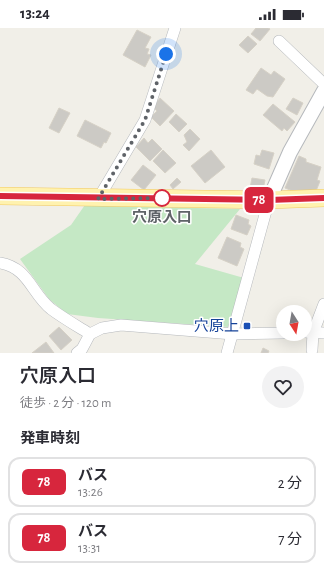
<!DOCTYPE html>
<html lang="ja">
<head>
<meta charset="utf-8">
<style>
	:root { --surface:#fff; --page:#f2f2f3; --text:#2b2b33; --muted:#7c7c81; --line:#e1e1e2 }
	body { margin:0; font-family:"Alegreya Sans","Noto Sans JP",sans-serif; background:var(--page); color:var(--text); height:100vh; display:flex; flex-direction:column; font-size:15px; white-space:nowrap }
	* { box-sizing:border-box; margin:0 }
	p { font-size:13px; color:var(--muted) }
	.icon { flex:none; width:22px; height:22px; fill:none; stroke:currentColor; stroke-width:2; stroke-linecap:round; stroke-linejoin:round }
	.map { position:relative; height:325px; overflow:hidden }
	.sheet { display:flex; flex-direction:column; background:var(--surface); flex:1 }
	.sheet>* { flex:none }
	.badge { padding:0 8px; border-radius:6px; font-size:14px; line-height:26px }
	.needle { width:26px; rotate:169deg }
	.controls { position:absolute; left:276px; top:277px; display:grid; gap:8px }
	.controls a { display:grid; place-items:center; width:36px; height:36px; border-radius:50%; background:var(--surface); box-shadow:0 4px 16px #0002; font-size:20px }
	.you { position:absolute; width:20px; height:20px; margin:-10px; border:3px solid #fff; border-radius:50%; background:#1a73e8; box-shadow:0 0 0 6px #1a73e833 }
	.map>.badge { position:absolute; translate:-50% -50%; box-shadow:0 0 0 2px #fff }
	h2 { padding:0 20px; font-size:15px; line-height:36px }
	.round { display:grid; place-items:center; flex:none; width:42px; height:42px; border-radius:21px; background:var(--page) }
	.overview { display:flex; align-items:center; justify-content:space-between; height:68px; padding:0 20px }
	h1 { font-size:19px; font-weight:600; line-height:30px }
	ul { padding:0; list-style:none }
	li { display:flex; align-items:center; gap:12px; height:50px; margin:0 8px 6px; padding:0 12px; border:2px solid var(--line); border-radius:12px }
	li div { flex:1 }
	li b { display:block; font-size:15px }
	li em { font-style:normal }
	li .badge { min-width:44px; font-weight:700; text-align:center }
	.status { display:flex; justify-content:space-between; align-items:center; height:28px; padding:0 20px; background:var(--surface); direction:ltr }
	.status svg { height:11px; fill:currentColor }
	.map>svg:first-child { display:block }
	.green { fill:#c5e8c5 }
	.building { fill:#cccac5; stroke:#d6d1c6 }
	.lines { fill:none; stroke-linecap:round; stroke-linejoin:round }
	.minor-casing { stroke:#b5b8bc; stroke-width:12 }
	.tertiary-casing { stroke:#b5b8bc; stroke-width:16 }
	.primary-casing { stroke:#f2c960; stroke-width:18 }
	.minor { stroke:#fff; stroke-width:11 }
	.tertiary { stroke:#fff; stroke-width:14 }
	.primary { stroke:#fff2af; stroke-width:17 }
	.line-casing { stroke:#fff; stroke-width:9 }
	.line { stroke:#d7263d; stroke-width:6 }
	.walk { stroke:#5f6368; stroke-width:4; stroke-dasharray:0 7.2 }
	.stop-dot { fill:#fff; stroke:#d7263d; stroke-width:2 }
	.transit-dot { fill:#1a4fb4; stroke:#fff; stroke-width:1.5 }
	.labels { text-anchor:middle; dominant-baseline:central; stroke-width:3; stroke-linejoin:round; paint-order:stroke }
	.stop-label { font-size:15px; font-weight:bold; fill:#5f6368; stroke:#fff }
	.transit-label { font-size:15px; fill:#164399; stroke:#fff; text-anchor:end }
</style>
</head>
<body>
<div class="status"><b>13:24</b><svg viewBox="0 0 49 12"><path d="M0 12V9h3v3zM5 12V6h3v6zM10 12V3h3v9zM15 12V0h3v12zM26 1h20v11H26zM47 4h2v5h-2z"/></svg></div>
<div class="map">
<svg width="324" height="325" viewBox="0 0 324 325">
	<rect width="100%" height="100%" fill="#f1efe8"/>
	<!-- green -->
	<polygon class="green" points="87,174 110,178 240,181 195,236 244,250 228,299 98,290 67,286 49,271 20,231 71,197"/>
	<!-- building -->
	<g class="building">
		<polygon points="256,0 268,0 270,1 260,13 251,6"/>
		<polygon points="137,2 151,9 145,20 149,21 147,26 151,27 145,39 123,27"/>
		<polygon points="248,8 257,16 248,25 239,17"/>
		<polygon points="261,40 271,47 274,43 285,51 273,69 267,68 257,61 253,66 246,62"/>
		<polygon points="160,70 174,83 160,98 151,89 157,83 153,79"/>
		<polygon points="293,70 303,75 297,87 286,81"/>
		<polygon points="273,76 295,94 287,103 284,100 282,103 263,87"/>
		<polygon points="59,80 70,85 59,105 49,100"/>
		<polygon points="176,86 187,96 179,104 169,94"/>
		<polygon points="85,92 111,105 106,115 104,114 101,120 77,108"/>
		<polygon points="190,101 200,111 189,123 183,117 187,114 184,107"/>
		<polygon points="144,110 148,115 152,111 162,121 150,133 136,119"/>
		<polygon points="163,122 176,135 165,145 153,133"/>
		<polygon points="211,122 225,139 205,155 191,138"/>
		<polygon points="262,122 274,125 269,141 254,136 256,127 260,128"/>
		<polygon points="299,128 306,131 306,134 321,139 317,152 320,153 316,163 295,164 285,160"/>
		<polygon points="143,137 156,147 144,162 131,152"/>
		<polygon points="177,150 181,154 173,161 170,157"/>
		<polygon points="252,150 265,152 263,162 250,160"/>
		<polygon points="236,187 249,192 248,196 251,198 247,207 231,201"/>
		<polygon points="227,209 241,215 240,219 244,221 237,238 218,230"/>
		<polygon points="59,299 72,312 61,322 49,308"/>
		<polygon points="46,314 54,325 32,325"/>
		<polygon points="263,320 269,323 268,325 261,325"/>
	</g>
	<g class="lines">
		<!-- minor casing -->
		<g class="minor-casing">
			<g id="minor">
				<polyline points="279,13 324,56"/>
				<polyline points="98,171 145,92 175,0"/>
				<path d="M0,235C29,240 31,265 51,281C63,290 77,298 90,306"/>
				<polyline points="305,304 324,305"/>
				<polyline points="312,322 313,305 324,276"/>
				<polyline points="77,325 82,321 90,306 102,300 121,297 233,306 283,305"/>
				<polyline points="227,325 269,172"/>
			</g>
		</g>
		<!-- tertiary casing -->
		<g class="tertiary-casing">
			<polyline id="tertiary" points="269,172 290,124 324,63"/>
		</g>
		<!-- primary casing -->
		<g class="primary-casing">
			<polyline id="primary" points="0,168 269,172 324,170"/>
		</g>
		<!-- minor -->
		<use href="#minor" class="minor"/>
		<!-- tertiary -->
		<use href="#tertiary" class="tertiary"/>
		<!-- primary -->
		<use href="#primary" class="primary"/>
	</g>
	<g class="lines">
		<!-- line casing -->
		<g class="line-casing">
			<polyline id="line" points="0,168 269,172 324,170"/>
		</g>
		<!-- line -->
		<use href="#line" class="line"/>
		<!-- walk -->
		<polyline class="walk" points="162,170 98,171 145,92 166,26"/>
	</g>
	<!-- markers -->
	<circle class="stop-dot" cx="162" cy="170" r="8"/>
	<rect class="transit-dot" x="243" y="294" width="8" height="8" rx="2"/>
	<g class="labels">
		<!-- stop labels -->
		<g class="stop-label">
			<text x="162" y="189">穴原入口</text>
		</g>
		<!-- transit labels -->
		<g class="transit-label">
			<text x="239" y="298">穴原上</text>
		</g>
	</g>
</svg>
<div class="controls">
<a><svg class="needle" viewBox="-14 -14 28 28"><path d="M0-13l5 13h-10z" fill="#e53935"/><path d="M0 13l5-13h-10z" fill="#7c7c81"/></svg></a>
</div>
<div class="you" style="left:166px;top:26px"></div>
<b class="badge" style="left:259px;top:172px;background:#d7263d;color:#fff">78</b>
</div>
<section class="sheet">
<div class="overview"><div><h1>穴原入口</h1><p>徒歩 · 2 分 · 120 m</p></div><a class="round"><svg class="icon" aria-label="heart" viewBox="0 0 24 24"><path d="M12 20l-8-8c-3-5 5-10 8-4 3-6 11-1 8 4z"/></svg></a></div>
<h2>発車時刻</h2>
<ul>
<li><span class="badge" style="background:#d7263d;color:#fff">78</span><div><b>バス</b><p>13:26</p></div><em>2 分</em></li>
<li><span class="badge" style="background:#d7263d;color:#fff">78</span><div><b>バス</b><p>13:31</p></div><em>7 分</em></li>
</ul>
</section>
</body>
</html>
